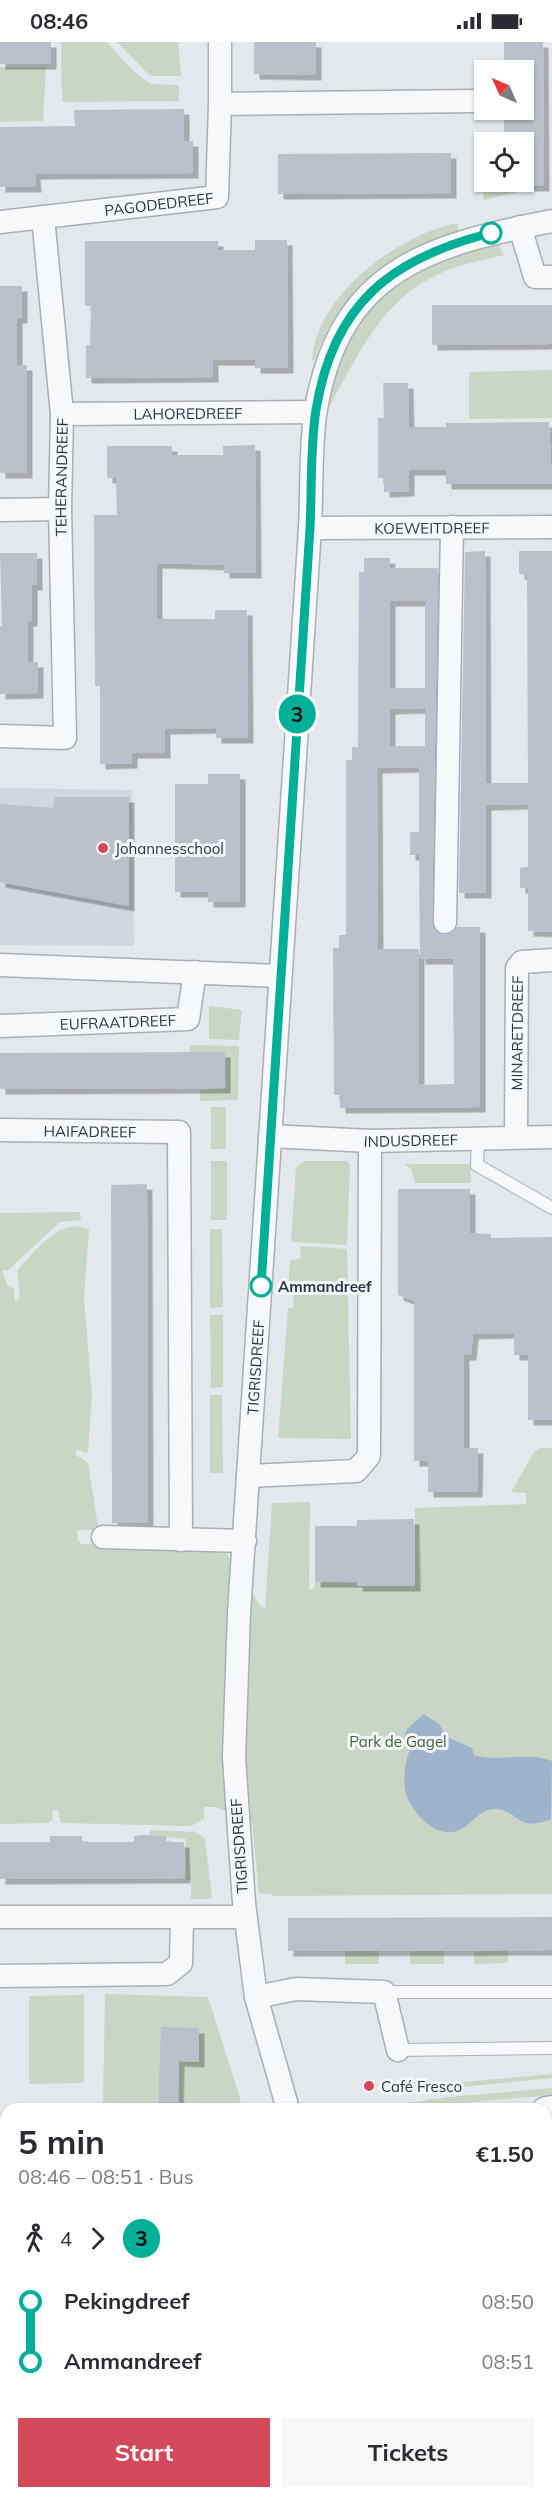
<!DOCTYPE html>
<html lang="en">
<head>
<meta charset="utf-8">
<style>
	:root { --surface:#fff; --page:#f7f7f7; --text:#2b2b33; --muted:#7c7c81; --accent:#d1495b }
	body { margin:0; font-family:Mulish,sans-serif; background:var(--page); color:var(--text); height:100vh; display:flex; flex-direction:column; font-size:22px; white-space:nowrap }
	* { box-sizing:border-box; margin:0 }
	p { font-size:20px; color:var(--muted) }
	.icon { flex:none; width:33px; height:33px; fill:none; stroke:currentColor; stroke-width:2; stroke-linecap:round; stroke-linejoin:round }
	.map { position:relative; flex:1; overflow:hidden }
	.side { position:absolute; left:0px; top:2061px; width:552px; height:396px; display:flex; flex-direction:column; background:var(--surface); border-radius:18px 18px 0 0; box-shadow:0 2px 4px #0004 }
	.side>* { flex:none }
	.badge { padding:0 12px; border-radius:20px; font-size:21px; line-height:39px }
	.needle { width:39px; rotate:315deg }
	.controls { position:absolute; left:474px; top:18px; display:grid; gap:12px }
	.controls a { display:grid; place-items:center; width:60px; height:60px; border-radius:0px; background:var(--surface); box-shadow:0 2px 4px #0004; font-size:30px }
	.map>.badge { position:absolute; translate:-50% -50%; box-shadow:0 0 0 3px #fff }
	.legs { display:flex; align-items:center; gap:9px; height:66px; padding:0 18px; font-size:20px }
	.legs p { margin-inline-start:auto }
	.summary { display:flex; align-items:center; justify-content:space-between; height:102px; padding:0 18px }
	h1 { font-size:33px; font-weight:700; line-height:45px }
	.action { display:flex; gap:12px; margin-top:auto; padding:12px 18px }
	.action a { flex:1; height:69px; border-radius:0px; background:var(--accent); color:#fff; font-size:24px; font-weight:700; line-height:69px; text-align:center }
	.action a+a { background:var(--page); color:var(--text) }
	ul { padding:0 18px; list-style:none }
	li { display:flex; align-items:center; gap:21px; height:60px; font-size:22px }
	li i { display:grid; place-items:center; width:9px; height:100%; margin:0 8px; background:currentColor }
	li i::after { content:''; width:15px; height:15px; margin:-8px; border:4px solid; border-radius:50%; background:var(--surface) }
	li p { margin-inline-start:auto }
	li:first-child i { background:linear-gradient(#0000 50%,currentColor 0) }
	li:last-child i { background:linear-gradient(currentColor 50%,#0000 0) }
	.status { display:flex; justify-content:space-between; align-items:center; height:42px; padding:0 30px; background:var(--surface); direction:ltr }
	.status svg { height:16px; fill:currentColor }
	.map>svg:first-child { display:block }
	.built { fill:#d2d6de }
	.green { fill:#c9d6c5 }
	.water { fill:#9fb4cc }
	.building { fill:#bbc0ca; fill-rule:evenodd; filter:url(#shadow) }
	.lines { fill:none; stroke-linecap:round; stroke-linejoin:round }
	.service-casing { stroke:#a9aeb7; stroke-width:14 }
	.minor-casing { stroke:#a9aeb7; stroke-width:25 }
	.tertiary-casing { stroke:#a9aeb7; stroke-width:31 }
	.service { stroke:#f7f8fa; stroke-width:12 }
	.minor { stroke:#f7f8fa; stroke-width:22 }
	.tertiary { stroke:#f7f8fa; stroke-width:28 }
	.line-1-casing { stroke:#fff; stroke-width:14 }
	.line-1 { stroke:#00af98; stroke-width:9 }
	.stop-1-dot { fill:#fff; stroke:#00af98; stroke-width:3 }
	.poi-dot { fill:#d1495b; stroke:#f4f6f9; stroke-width:2 }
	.labels { text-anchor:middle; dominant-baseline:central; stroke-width:6; stroke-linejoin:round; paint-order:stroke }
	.street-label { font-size:15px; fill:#2b3445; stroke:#f4f6f9 }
	.poi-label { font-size:15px; fill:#2b3445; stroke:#f4f6f9; text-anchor:start }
	.stop-label { font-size:15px; font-weight:bold; fill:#2b3445; stroke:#f4f6f9; text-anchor:start }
	.park-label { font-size:15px; fill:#3f6138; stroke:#f4f6f9 }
</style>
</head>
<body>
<div class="status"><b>08:46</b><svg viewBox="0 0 49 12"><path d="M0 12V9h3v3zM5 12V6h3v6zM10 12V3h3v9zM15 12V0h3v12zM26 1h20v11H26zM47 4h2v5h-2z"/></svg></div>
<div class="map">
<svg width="552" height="2457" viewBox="0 0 552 2457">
	<defs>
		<filter id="shadow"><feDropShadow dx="5.5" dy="5.5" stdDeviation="0" flood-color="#0004"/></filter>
	</defs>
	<rect width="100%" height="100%" fill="#e4e7ec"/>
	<!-- built -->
	<polygon class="built" points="0,746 132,748 134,904 0,903"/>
	<!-- green -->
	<g class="green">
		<polygon points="61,0 107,0 133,29 151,42 179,43 179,59 62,60"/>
		<polygon points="117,0 178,0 181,34 150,34"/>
		<polygon points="0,25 46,25 43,79 0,80"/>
		<polygon points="484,144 543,144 483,158"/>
		<path d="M457,181L459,191C391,205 338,252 315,317L312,318C316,253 398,193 457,181Z"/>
		<path d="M498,202L504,213C483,218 461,222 441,231C382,257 360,310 330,363H327C348,261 402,227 498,202Z"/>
		<polygon points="552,328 552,376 469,377 469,330"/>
		<polygon points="209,964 242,968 239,998 209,997"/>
		<polygon points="190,1003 239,1004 238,1058 200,1059 200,1048 226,1046 225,1010 190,1010"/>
		<rect x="211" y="1065" width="15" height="42"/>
		<rect x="211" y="1119" width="16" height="59"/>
		<polygon points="304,1119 347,1119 350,1124 347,1203 291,1200 296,1126"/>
		<polygon points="405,1122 470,1122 471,1141 415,1141 411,1127"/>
		<path d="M80,1170L81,1178L60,1180L7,1229L2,1228L8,1244L14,1247L15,1260L20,1255L17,1229L20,1225C37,1208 62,1173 89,1188L84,1256L92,1353L88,1409L86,1411L76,1407V1413L88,1421L98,1484L97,1488H77L78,1499L82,1502L224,1508L261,1565L265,1566L272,1461L310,1460L309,1547H314L315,1540L415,1543V1466L526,1462V1451L511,1450L534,1410L540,1406H552V1852L273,1854L272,1852L259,1851L252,1781L216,1765H204V1777L191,1784L61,1781L58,1768H53L52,1778L48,1781L0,1782V1171Z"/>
		<polygon points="210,1187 222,1187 223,1265 210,1266"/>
		<polygon points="301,1204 347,1207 351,1397 278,1396 288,1266 293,1266 294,1251 288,1250 290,1218 300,1217"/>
		<polygon points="210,1273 223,1273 223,1345 211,1346"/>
		<polygon points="210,1353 222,1353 223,1431 210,1431"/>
		<polygon points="150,1788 195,1790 205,1796 212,1857 191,1857 191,1838 186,1838 186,1797 149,1793"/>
		<polygon points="508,1908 508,1921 474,1922 474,1909"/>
		<rect x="345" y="1909" width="34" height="13"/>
		<rect x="410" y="1909" width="34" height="13"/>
		<polygon points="105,1952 208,1955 240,2056 241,2067 103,2067"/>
		<polygon points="84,1953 84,2041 29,2042 29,1954"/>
		<polygon points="552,2032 552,2036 411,2050 408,2043 418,2038 420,2044"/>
		<polygon points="552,2046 552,2053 397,2067 365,2067 449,2055"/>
		<polygon points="0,2289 6,2290 6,2451 52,2451 52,2457 0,2457"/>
	</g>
	<!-- water -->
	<path class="water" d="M424,1672L439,1682L447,1695L472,1706L474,1713C499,1721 527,1709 552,1719L551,1777C516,1791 520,1769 496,1767C477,1766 471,1787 453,1790C432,1794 409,1767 405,1748C403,1735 405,1720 410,1707L404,1695L407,1687Z"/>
	<!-- building -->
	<g class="building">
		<rect x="0" y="0" width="51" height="22"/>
		<polygon points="254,0 316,0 316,33 254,32"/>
		<polygon points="504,0 543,0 544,144 524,144 524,100 504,100 504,68 524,68 524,28 504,28"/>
		<polygon points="184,67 184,99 193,99 193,131 35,132 36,145 0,145 0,85 75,84 74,68"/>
		<polygon points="451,111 451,151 278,152 278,112"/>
		<polygon points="255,198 287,198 288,326 255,326 255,318 213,318 213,335 86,336 86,303 90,303 91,264 85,264 85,199 218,199 218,208 255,208"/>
		<polygon points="0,244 22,244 22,276 17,276 17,323 27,323 27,431 0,431"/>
		<polygon points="432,263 552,263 552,302 432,303"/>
		<polygon points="383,341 408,341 409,385 446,385 446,381 549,380 552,442 446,442 446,428 409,428 409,449 384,450 384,436 378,436 378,376 384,376"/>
		<polygon points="255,403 256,531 224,531 224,523 157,521 157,577 215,577 215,568 247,568 248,696 216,696 216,686 165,687 165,711 132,711 132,721 100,722 100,644 95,644 94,473 117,473 116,436 107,436 107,404 172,404 172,413 223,413 223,404"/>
		<polygon points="485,509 486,741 528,741 527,533 519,532 519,509 552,509 552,890 528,889 528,846 520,846 520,826 528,825 528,762 486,763 486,851 459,851 465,510"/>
		<polygon points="0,511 37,511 37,543 32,543 32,579 28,579 28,620 38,620 38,651 0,652 0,584 2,584"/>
		<path d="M364,516H390L389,526H438L432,880L434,887L444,893L452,891L457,885H480V1065L340,1066V1053H334L333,906H339V893H346V718H352V705H358L359,530H364ZM390,559H425V646H390ZM425,666V704H390V667ZM419,725V790H410V813H419L420,917H453L454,1042L419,1043V907H378L377,726Z"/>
		<polygon points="208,732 240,732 240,860 208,860 208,850 175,850 175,742 208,742"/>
		<polygon points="55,755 129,755 129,864 0,840 0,762 53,766"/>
		<polygon points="225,1010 225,1046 0,1047 0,1011"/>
		<polygon points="147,1142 148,1481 112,1481 111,1143"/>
		<polygon points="398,1147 470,1147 470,1191 491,1192 491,1196 552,1195 552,1378 528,1378 528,1313 514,1313 514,1291 473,1292 471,1313 464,1313 464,1406 478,1406 477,1450 428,1450 428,1419 414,1419 414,1259 398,1253"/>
		<polygon points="414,1477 415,1544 357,1544 357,1540 315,1540 315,1484 357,1484 357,1478"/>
		<polygon points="144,1793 166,1794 166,1800 184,1800 185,1836 0,1837 0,1800 50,1800 50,1794 82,1794 82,1800 134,1800 134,1794"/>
		<polygon points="552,1875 552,1908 288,1909 288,1876"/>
		<polygon points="161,1985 199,1986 199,2020 179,2019 178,2066 158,2066"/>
	</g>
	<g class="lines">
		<!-- service casing -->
		<g class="service-casing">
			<g id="service">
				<polyline points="478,1097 477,1123 552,1166"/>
				<polyline points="384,1950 552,1950"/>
				<polyline points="398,2008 552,2006"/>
				<polyline points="546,2265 552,2265"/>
				<polyline points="208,2451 208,2457"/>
			</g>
		</g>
		<!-- minor casing -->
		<g class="minor-casing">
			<g id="minor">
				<polyline points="220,62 476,59"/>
				<path id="s1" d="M0,180L217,155L220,62V0"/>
				<polyline points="520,185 535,235 552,235"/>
				<path id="s2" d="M62,372L315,370"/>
				<polyline points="0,468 60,467"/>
				<path id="s3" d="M310,486L552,485"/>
				<path id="s4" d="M0,694L65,696L60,467L62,372L43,175"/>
				<polyline points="445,880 452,485"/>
				<polyline points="0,923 279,934"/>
				<path id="s5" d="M0,984L188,977L195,930"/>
				<path id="s6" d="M0,1088L179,1090L181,1498"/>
				<path id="s7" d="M270,1094L370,1099L552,1095"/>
				<path id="s8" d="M516,1095L517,926L522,920L552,918"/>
				<polyline points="248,1434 356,1429 369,1414 370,1099"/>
				<polyline points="103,1495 245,1499"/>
				<polyline points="0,1875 245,1875"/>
				<polyline points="0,1934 167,1932 181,1921 182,1877"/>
				<polyline points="256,1955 296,1947 384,1950 398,2008"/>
				<path id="s9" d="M288,2067L256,1955L244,1861L234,1715L239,1571L310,486C312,450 310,402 316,367C340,227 429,203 552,179"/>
				<polyline points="546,2377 552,2377"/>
				<polyline points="75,2451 75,2457"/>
				<polyline points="307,2457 307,2451"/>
				<polyline points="342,2457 376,2451"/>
			</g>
		</g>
		<!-- tertiary casing -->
		<g class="tertiary-casing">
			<g id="tertiary">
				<polyline points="546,2069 552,2068"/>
				<polyline points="0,2208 6,2207"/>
			</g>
		</g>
		<!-- service -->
		<use href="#service" class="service"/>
		<!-- minor -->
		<use href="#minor" class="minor"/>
		<!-- tertiary -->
		<use href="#tertiary" class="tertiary"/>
	</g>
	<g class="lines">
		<!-- line-1 casing -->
		<g class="line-1-casing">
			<path id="line-1" d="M261,1244L310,486C312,448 310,405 316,368C333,262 391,216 491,191"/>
		</g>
		<!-- line-1 -->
		<use href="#line-1" class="line-1"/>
	</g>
	<!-- markers -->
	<g class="stop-1-dot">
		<circle cx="491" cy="191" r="10"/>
		<circle cx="261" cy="1244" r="10"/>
	</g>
	<g class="poi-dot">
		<circle cx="103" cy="806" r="6"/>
		<circle cx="369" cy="2044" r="6"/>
	</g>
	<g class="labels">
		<!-- street labels -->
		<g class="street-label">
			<text stroke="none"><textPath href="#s1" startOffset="160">PAGODEDREEF</textPath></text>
			<text stroke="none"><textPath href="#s2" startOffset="126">LAHOREDREEF</textPath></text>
			<text stroke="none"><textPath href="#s4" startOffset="326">TEHERANDREEF</textPath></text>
			<text stroke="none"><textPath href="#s3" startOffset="122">KOEWEITDREEF</textPath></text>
			<text stroke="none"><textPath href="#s5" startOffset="118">EUFRAATDREEF</textPath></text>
			<text stroke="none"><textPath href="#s8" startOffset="104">MINARETDREEF</textPath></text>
			<text stroke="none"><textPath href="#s6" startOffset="90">HAIFADREEF</textPath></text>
			<text stroke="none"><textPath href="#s7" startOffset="141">INDUSDREEF</textPath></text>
			<text stroke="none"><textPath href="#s9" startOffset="748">TIGRISDREEF</textPath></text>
			<text transform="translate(239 1804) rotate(-94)">TIGRISDREEF</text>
		</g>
		<!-- poi labels -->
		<g class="poi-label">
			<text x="115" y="806">Johannesschool</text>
			<text x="381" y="2044">Café Fresco</text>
		</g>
		<!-- stop labels -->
		<g class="stop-label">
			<text x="278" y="1244">Ammandreef</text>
		</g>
		<!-- park labels -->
		<g class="park-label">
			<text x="398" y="1699">Park de Gagel</text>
		</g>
	</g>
</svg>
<div class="controls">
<a><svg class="needle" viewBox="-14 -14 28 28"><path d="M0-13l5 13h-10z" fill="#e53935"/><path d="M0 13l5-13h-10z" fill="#7c7c81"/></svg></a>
<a><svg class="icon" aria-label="locate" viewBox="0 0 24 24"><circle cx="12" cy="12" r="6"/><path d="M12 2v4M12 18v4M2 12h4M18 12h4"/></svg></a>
</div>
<b class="badge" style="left:297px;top:672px;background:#00af98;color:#111">3</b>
<section class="side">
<div class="summary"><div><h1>5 min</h1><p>08:46 – 08:51 · Bus</p></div><b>€1.50</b></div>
<div class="legs"><svg class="icon" aria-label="walk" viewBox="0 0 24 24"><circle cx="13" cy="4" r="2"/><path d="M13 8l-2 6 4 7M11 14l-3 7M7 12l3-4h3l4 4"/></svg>4<svg class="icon" aria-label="forward" viewBox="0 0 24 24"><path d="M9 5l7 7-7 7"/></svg><b class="badge" style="background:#00af98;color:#111">3</b></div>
<ul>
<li><i style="color:#00af98"></i><b>Pekingdreef</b><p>08:50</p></li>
<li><i style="color:#00af98"></i><b>Ammandreef</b><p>08:51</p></li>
</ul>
<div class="action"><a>Start</a><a>Tickets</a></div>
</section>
</div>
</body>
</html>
